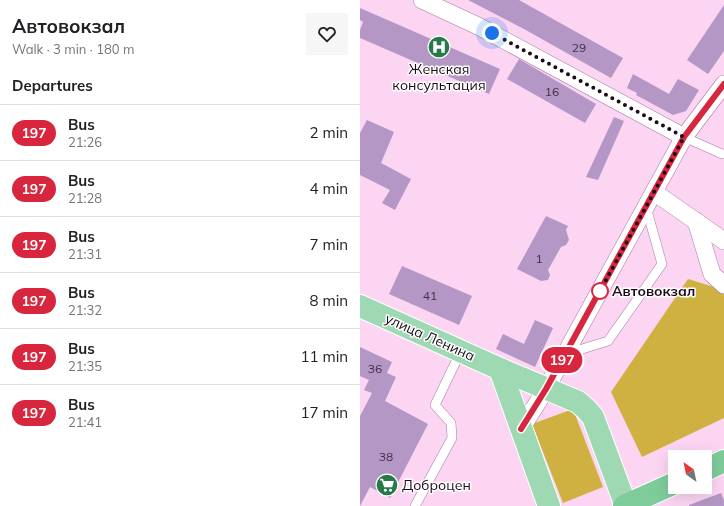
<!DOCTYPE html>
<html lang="en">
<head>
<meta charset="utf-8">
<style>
	:root { --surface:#fff; --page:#f6f6f6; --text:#202124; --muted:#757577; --line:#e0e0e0 }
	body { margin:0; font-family:Mulish,sans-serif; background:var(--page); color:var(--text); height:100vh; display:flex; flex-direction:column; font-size:15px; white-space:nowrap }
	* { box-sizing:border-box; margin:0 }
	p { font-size:13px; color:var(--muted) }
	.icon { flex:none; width:22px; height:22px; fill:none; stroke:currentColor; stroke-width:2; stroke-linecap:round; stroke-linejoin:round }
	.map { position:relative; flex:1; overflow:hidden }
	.panel { display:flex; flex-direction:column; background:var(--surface); width:360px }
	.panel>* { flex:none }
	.badge { padding:0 8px; border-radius:13px; font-size:14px; line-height:26px }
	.needle { width:26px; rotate:327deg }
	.fabs { position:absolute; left:308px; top:450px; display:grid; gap:8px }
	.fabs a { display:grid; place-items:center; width:44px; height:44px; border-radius:0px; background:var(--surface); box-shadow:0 4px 16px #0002; font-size:20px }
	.you { position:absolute; width:20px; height:20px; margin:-10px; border:3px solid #fff; border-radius:50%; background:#1a73e8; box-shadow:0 0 0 6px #1a73e833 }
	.map>.badge { position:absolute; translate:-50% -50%; box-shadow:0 0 0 2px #fff }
	h2 { padding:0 12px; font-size:15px; line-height:36px }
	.round { display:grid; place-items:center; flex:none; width:42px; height:42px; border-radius:0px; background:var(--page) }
	.summary { display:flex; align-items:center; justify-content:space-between; height:68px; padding:0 12px }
	h1 { font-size:19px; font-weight:700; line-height:30px }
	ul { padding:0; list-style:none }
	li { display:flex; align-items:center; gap:12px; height:56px; padding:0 12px; border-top:1px solid var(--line) }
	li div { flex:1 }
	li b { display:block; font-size:15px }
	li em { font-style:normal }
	li .badge { min-width:44px; font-weight:700; text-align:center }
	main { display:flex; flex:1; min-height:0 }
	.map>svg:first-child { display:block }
	.green { fill:#cfb142 }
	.building { fill:#b597c5 }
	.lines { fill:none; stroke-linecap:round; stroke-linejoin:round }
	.service-casing { stroke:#a67a9d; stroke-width:10 }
	.minor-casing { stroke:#a67a9d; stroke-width:18 }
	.primary-casing { stroke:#fff; stroke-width:24 }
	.trunk-casing { stroke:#fff; stroke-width:24 }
	.service { stroke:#fff; stroke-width:9 }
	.minor { stroke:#fff; stroke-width:17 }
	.primary { stroke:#9ed9b3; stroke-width:22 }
	.trunk { stroke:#7ecc9a; stroke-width:22 }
	.line-casing { stroke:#fff; stroke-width:9 }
	.line { stroke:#d7263d; stroke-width:6 }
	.walk { stroke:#1c0c19; stroke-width:4; stroke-dasharray:0 7.2 }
	.stop-dot { fill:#fff; stroke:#d7263d; stroke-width:2 }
	.labels { text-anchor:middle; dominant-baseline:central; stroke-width:3; stroke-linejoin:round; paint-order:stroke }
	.number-label { font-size:12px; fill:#422f44 }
	.poi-label { font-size:14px; fill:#1c0c19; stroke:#fff }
	.stop-label { font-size:14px; font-weight:bold; fill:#1c0c19; stroke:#fff; text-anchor:start }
	.street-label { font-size:14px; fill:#1c0c19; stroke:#fff }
</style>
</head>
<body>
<main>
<section class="panel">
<div class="summary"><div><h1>Автовокзал</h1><p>Walk · 3 min · 180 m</p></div><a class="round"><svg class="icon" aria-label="heart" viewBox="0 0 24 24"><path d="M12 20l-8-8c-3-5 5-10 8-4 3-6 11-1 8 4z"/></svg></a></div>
<h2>Departures</h2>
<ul>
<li><span class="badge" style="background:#d7263d;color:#fff">197</span><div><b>Bus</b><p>21:26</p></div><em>2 min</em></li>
<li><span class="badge" style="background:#d7263d;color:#fff">197</span><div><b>Bus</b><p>21:28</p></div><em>4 min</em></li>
<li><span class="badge" style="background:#d7263d;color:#fff">197</span><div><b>Bus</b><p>21:31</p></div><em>7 min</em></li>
<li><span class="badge" style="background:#d7263d;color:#fff">197</span><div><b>Bus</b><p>21:32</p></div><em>8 min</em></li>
<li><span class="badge" style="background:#d7263d;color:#fff">197</span><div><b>Bus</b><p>21:35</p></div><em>11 min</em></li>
<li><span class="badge" style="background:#d7263d;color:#fff">197</span><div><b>Bus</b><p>21:41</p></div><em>17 min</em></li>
</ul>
</section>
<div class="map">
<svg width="364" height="506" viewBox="0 0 364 506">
	<rect width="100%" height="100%" fill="#fcd5f3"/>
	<!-- green -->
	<g class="green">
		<polygon points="328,279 364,290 364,418 282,457 251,392"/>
		<polygon points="213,409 243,487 203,503 172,424"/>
	</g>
	<!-- building -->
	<g class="building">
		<polygon points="108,0 159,0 263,58 251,78 164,29"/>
		<polygon points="364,5 364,51 348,74 327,60"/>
		<polygon points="0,8 140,69 129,94 0,38 0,30 3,22 0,20"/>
		<polygon points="159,59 236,104 225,123 147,79"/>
		<polygon points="273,74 309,94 318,79 339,90 326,111 313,115 276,95 277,93 267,88"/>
		<polygon points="254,117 264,121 238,180 226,177"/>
		<polygon points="7,120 34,132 21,163 51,179 35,210 22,203 30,190 0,175 0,133"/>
		<polygon points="186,216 208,226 206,230 209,240 206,245 201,247 188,270 190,275 188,280 181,281 157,269"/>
		<polygon points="42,266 112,296 99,325 29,294"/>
		<polygon points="175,320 193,328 175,367 136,349 143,334 164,344"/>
		<polygon points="0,347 32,362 27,373 36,377 25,401 68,424 30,498 10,487 0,506 0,416 12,393 4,390 9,380 0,376"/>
		<polygon points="361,493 364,500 364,506 329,506 329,505"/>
	</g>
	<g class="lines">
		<!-- service casing -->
		<g class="service-casing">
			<g id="service">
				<polyline points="324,137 362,154 364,154"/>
				<polyline points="206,354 248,341 302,264 286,207"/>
				<polyline points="55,506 92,438 91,423 75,405 101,351"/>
			</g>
		</g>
		<!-- minor casing -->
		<g class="minor-casing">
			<g id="minor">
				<polyline points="62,0 118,26 324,137"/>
				<polyline points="294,192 364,241"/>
				<polyline points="336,221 352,274 364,285"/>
				<polyline points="161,429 186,389 324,137 364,84"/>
			</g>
		</g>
		<!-- primary casing -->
		<g class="primary-casing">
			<g id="primary">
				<polyline points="0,306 140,369 218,402 226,409 233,417 266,506"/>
				<polyline points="140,369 189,506"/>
			</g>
		</g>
		<!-- trunk casing -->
		<g class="trunk-casing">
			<g id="trunk">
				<polyline points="345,470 364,461"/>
				<polyline points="264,506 315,483"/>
			</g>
		</g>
		<!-- service -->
		<use href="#service" class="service"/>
		<!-- minor -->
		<use href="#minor" class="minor"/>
		<!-- primary -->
		<use href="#primary" class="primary"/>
		<!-- trunk -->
		<use href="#trunk" class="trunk"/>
	</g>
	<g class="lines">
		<!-- line casing -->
		<g class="line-casing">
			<polyline id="line" points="161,429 186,389 324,137 364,84"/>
		</g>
		<!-- line -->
		<use href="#line" class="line"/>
		<!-- walk -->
		<polyline class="walk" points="132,33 324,137 240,291"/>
	</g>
	<!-- icons -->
	<defs>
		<g id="hospital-disc" transform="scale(1.15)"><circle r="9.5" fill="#287949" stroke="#fff"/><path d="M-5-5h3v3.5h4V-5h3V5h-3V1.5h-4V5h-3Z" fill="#fff"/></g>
		<g id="supermarket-disc" transform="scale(1.15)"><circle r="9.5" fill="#287949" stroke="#fff"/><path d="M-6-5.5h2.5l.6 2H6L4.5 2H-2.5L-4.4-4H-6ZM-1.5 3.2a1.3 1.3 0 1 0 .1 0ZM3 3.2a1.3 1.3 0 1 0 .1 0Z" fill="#fff"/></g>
	</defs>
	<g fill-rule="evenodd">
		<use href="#hospital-disc" x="79" y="47"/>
		<use href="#supermarket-disc" x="27" y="485"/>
	</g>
	<!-- markers -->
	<circle class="stop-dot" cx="240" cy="291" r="8"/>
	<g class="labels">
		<!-- number labels -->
		<g class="number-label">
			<text x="219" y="47">29</text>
			<text x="192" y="91">16</text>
			<text x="179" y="258">1</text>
			<text x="70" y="295">41</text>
			<text x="15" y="368">36</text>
			<text x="26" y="456">38</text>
		</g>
		<!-- poi labels -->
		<g class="poi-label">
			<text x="79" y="69">Женская<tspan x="79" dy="16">консультация</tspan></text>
			<text x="42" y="485" text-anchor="start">Доброцен</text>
		</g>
		<!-- stop labels -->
		<g class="stop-label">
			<text x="252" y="291">Автовокзал</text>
		</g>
		<!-- street labels -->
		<g class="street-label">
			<text transform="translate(70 337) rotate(24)">улица Ленина</text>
		</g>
	</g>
</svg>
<div class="fabs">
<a><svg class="needle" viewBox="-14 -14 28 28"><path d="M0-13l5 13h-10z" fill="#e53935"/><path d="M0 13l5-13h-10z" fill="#757577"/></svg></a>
</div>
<div class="you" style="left:132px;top:33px"></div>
<b class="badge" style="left:202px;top:360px;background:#d7263d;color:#fff">197</b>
</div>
</main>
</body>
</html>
